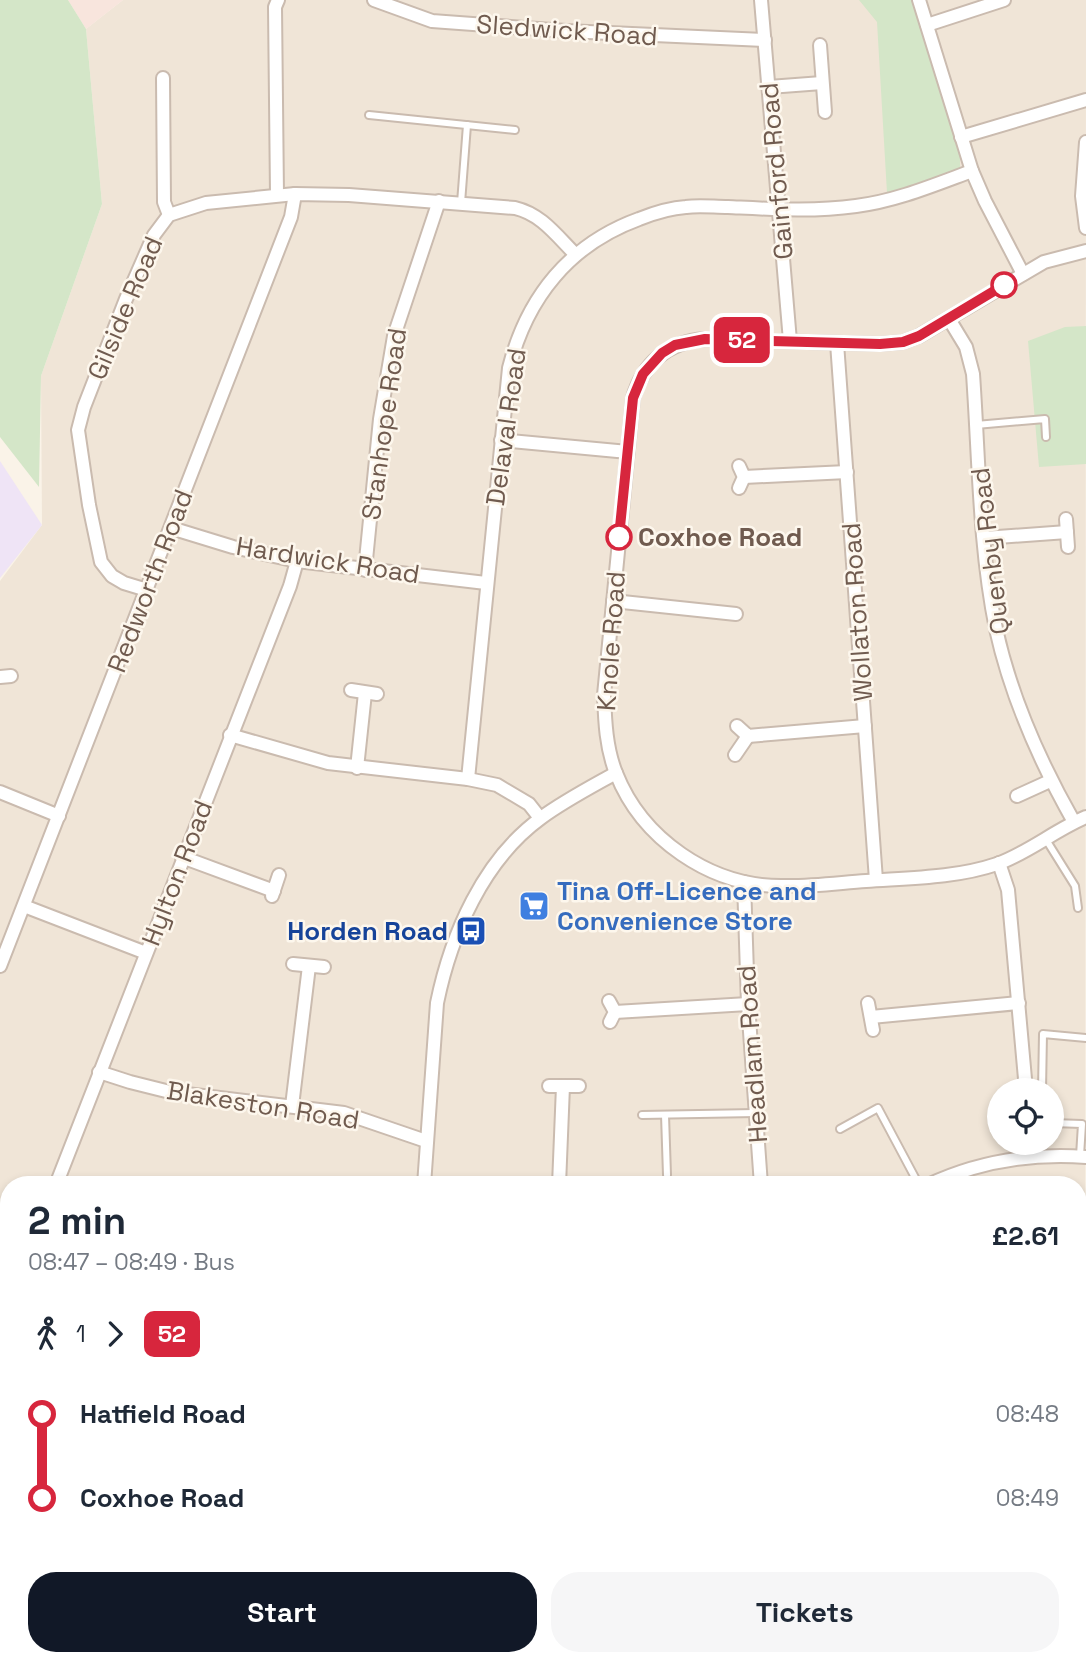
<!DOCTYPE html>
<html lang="en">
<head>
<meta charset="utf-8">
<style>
	:root { --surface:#fff; --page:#f6f6f7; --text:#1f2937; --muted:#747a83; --accent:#111827 }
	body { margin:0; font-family:"Space Grotesk",sans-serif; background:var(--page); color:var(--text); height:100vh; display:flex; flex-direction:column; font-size:26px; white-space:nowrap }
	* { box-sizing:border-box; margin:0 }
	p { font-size:23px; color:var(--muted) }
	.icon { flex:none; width:38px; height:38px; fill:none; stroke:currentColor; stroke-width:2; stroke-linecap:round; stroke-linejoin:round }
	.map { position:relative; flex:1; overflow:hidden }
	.drawer { position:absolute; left:0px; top:1176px; width:1087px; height:490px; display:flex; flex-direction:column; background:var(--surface); border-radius:28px 28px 0 0; box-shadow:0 4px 10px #0003 }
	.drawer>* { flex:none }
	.badge { padding:0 14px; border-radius:10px; font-size:24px; line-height:46px }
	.tools { position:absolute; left:987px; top:1078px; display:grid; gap:14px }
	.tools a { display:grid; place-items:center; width:77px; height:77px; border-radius:50%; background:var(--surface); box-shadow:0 4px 10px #0003; font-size:35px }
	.map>.badge { position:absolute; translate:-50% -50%; box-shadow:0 0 0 4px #fff }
	.legs { display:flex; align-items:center; gap:10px; height:77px; padding:0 28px; font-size:23px }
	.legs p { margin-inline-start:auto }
	.summary { display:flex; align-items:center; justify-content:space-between; height:119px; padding:0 28px }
	h1 { font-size:38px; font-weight:600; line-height:52px }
	.cta { display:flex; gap:14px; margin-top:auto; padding:14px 28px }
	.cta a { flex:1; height:80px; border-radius:28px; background:var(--accent); color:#fff; font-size:28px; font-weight:600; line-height:80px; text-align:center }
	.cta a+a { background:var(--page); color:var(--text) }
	ul { padding:0 28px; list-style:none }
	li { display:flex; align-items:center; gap:24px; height:84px; font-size:26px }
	li i { display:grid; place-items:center; width:10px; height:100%; margin:0 9px; background:currentColor }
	li i::after { content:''; width:18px; height:18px; margin:-9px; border:5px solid; border-radius:50%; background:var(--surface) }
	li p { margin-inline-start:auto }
	li:first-child i { background:linear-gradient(#0000 50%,currentColor 0) }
	li:last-child i { background:linear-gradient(currentColor 50%,#0000 0) }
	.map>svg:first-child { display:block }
	.residential { fill:#f0e5d7; fill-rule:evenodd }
	.commercial { fill:#f8e5dd }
	.education { fill:#efe4f6 }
	.green { fill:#d4e6c8 }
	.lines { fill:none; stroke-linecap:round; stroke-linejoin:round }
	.lane-casing { stroke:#cabbaf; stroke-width:10 }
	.street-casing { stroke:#cabbaf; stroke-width:16 }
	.lane { stroke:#fff; stroke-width:6 }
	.street { stroke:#fff; stroke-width:12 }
	.line-1-casing { stroke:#fff; stroke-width:16 }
	.line-1 { stroke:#d7263d; stroke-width:10 }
	.stop-1-dot { fill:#fff; stroke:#d7263d; stroke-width:3.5 }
	.labels { text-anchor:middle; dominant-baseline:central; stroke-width:5; stroke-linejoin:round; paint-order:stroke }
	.street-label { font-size:26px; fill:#705b4f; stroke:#fdf7ed }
	.stop-label { font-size:26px; font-weight:bold; fill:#705b4f; stroke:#fdf7ed; text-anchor:start }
	.shop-label { font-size:26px; font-weight:bold; fill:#366cbe; stroke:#fdf7ed; text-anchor:start }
	.transit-label { font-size:26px; font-weight:bold; fill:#164399; stroke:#fdf7ed; text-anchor:end }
</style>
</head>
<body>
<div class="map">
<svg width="1086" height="1666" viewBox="0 0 1086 1666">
	<rect width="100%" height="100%" fill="#faf3e8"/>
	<!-- residential -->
	<path class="residential" d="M123,0H1086L1085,1666H1002L1001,1657H1078V1185H9V1657H286L289,1666H0V581L42,525L41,376L102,204L86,29ZM999,1090H1052V1143H999Z"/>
	<!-- commercial -->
	<polygon class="commercial" points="68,0 123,0 86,29"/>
	<!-- education -->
	<g class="education">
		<polygon points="0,461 42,525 0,578"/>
		<polygon points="9,1436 9,1563 0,1573 0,1444"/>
		<polygon points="287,1657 1001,1657 1002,1666 290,1666"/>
	</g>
	<!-- green -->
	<g class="green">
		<polygon points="0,0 68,0 86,29 102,204 41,376 39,487 0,437"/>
		<polygon points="859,0 913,0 960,157 960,169 887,193 877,22"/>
		<polygon points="1086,326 1086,464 1039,467 1028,341 1065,327"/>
		<polygon points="542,1657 760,1657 762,1666 544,1666"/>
	</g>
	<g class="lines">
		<!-- lane casing -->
		<g class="lane-casing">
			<g id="lane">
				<polyline points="369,115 515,130"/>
				<polyline points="461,203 467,125"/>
				<polyline points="976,425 1045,419 1046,437"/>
				<polyline points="1045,838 1075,886 1078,908"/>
				<polyline points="1042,1090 1043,1034 1086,1038"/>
				<polyline points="642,1115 756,1113"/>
				<polyline points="665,1115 667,1175"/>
				<polyline points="1052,1123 1082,1124 1080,1156"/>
				<polyline points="840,1129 878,1108 919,1185"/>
				<polyline points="305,1657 308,1666"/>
				<polyline points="876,1657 883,1666"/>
			</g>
		</g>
		<!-- street casing -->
		<g class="street-casing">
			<g id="street">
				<polyline points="374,0 432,21 566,31 765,40"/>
				<polyline points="761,0 790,341"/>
				<polyline points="919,0 972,171 985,201 1023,274"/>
				<polyline points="927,25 1004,0"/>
				<polyline points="820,45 825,112"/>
				<polyline points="163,78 164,202 169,215"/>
				<polyline points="769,87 822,83"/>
				<polyline points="961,137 1086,100"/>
				<polyline points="1086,142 1082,196 1086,228"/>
				<polyline points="277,195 275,7 278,0"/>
				<path d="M1086,251L1044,262L919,336L903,342L880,344L705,339C668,342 643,363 633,398L604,695C605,721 606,748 616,773C642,839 710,886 781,886C809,887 838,883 866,881C909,878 956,878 997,864C1028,853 1055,830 1086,817"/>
				<path d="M949,319L966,347L973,374C979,458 979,546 996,629C1011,697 1040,762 1074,822"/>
				<polyline points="837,343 876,880"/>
				<polyline points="501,440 628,452"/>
				<polyline points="739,466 744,477 739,488"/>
				<polyline points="744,477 847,472"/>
				<polyline points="1066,519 1068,547"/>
				<polyline points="171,528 233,547 297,561 486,583"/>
				<polyline points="984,538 1067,532"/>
				<polyline points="365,570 380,419 394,336 439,201"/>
				<path d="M147,590L124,583L112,576L101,562L89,505L78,430L84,407L126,299L154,235L169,215L206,203L295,194L349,195L515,208C541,214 556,235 575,254"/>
				<polyline points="613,601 736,614"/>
				<polyline points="0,677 11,676"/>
				<polyline points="351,690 377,694"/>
				<polyline points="737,726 748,736 865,726"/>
				<polyline points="230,735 328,763 468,779 497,785 529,804 540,818"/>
				<polyline points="735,755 748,736"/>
				<polyline points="357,768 365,693"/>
				<path d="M468,779L509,368C527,297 570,244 639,219C654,213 669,208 686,207C699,205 714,207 728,207C770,209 813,212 856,206C896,201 934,185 972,171"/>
				<polyline points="0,792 59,816"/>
				<polyline points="1017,796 1050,781"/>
				<polyline points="182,857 274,891"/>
				<polyline points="999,863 1008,890 1026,1090"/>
				<polyline points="744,882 748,1004 761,1185"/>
				<polyline points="272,896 279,875"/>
				<polyline points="24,906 146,953"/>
				<polyline points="293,964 324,967"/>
				<polyline points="0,966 291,217 295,194"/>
				<polyline points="609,1001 615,1012 610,1022"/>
				<polyline points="868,1003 873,1030"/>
				<polyline points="615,1012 748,1004"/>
				<polyline points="871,1017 1019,1003"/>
				<polyline points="99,1072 130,1082 170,1092 344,1113 426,1141"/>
				<polyline points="549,1086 579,1086"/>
				<polyline points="292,1106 309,966"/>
				<polyline points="56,1185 290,586 297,561"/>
				<path d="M424,1185L437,1003C451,935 483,860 541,818C564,801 591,787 616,773"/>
				<polyline points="559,1185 563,1086"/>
				<path d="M928,1185C979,1161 1030,1153 1086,1157"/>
				<polyline points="0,1232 9,1235"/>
				<polyline points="1078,1310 1086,1309"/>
				<polyline points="0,1337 9,1333"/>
				<polyline points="1078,1445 1086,1445"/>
				<polyline points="8,1582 9,1582"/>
				<polyline points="212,1657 217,1666"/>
				<polyline points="0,1660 9,1650"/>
				<polyline points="73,1666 73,1657"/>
			</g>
		</g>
		<!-- lane -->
		<use href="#lane" class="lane"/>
		<!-- street -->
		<use href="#street" class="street"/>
	</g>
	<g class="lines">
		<!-- line-1 casing -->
		<g class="line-1-casing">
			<polyline id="line-1" points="619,537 633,398 643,374 662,353 675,345 705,339 880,344 903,342 919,336 1004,285"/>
		</g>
		<!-- line-1 -->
		<use href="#line-1" class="line-1"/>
	</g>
	<!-- icons -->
	<defs>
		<g id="supermarket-square" transform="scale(1.575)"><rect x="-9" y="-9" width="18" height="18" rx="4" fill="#3f7fe0" stroke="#fdf7ed"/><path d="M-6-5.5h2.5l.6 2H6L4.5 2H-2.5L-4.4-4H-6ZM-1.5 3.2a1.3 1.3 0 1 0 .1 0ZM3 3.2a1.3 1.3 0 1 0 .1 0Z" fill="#fff"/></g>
		<g id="bus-square" transform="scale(1.575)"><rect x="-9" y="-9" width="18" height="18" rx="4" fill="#1a4fb4" stroke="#fdf7ed"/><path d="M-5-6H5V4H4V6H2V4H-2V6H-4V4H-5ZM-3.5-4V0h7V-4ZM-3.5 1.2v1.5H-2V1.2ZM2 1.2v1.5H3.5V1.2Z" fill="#fff"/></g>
	</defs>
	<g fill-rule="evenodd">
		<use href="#supermarket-square" x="534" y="906"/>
		<use href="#bus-square" x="471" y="931"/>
	</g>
	<!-- markers -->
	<g class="stop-1-dot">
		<circle cx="1004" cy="285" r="12"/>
		<circle cx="619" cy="537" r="12"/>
	</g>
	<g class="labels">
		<!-- street labels -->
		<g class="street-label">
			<text transform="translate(567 30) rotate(4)">Sledwick Road</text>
			<text transform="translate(776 171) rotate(-95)">Gainford Road</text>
			<text transform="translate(125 308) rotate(-67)">Gilside Road</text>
			<text transform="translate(384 424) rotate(-82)">Stanhope Road</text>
			<text transform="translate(506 427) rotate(-82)">Delaval Road</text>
			<text transform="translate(990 551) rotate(-97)">Quenby Road</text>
			<text transform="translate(328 560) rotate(9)">Hardwick Road</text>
			<text transform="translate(150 581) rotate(-69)">Redworth Road</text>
			<text transform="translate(857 612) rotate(-94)">Wollaton Road</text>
			<text transform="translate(611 641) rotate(-86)">Knole Road</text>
			<text transform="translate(177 873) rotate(-69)">Hylton Road</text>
			<text transform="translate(752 1054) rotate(-94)">Headlam Road</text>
			<text transform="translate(263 1105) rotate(9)">Blakeston Road</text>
		</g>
		<!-- stop labels -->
		<g class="stop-label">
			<text x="638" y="537">Coxhoe Road</text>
		</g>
		<!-- shop labels -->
		<g class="shop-label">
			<text x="557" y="891">Tina Off-Licence and<tspan x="557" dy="30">Convenience Store</tspan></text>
		</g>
		<!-- transit labels -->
		<g class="transit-label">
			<text x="448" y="931">Horden Road</text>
		</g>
	</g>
</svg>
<div class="tools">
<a><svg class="icon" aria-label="locate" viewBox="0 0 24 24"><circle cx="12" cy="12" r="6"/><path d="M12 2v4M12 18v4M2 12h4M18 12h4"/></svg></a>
</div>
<b class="badge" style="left:742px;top:340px;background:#d7263d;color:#fff">52</b>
<section class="drawer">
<div class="summary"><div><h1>2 min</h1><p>08:47 – 08:49 · Bus</p></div><b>£2.61</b></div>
<div class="legs"><svg class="icon" aria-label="walk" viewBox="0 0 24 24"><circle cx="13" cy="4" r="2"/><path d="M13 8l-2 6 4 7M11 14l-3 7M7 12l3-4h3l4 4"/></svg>1<svg class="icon" aria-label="forward" viewBox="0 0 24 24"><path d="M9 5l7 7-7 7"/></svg><b class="badge" style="background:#d7263d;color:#fff">52</b></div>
<ul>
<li><i style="color:#d7263d"></i><b>Hatfield Road</b><p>08:48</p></li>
<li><i style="color:#d7263d"></i><b>Coxhoe Road</b><p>08:49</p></li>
</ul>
<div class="cta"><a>Start</a><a>Tickets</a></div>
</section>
</div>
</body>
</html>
